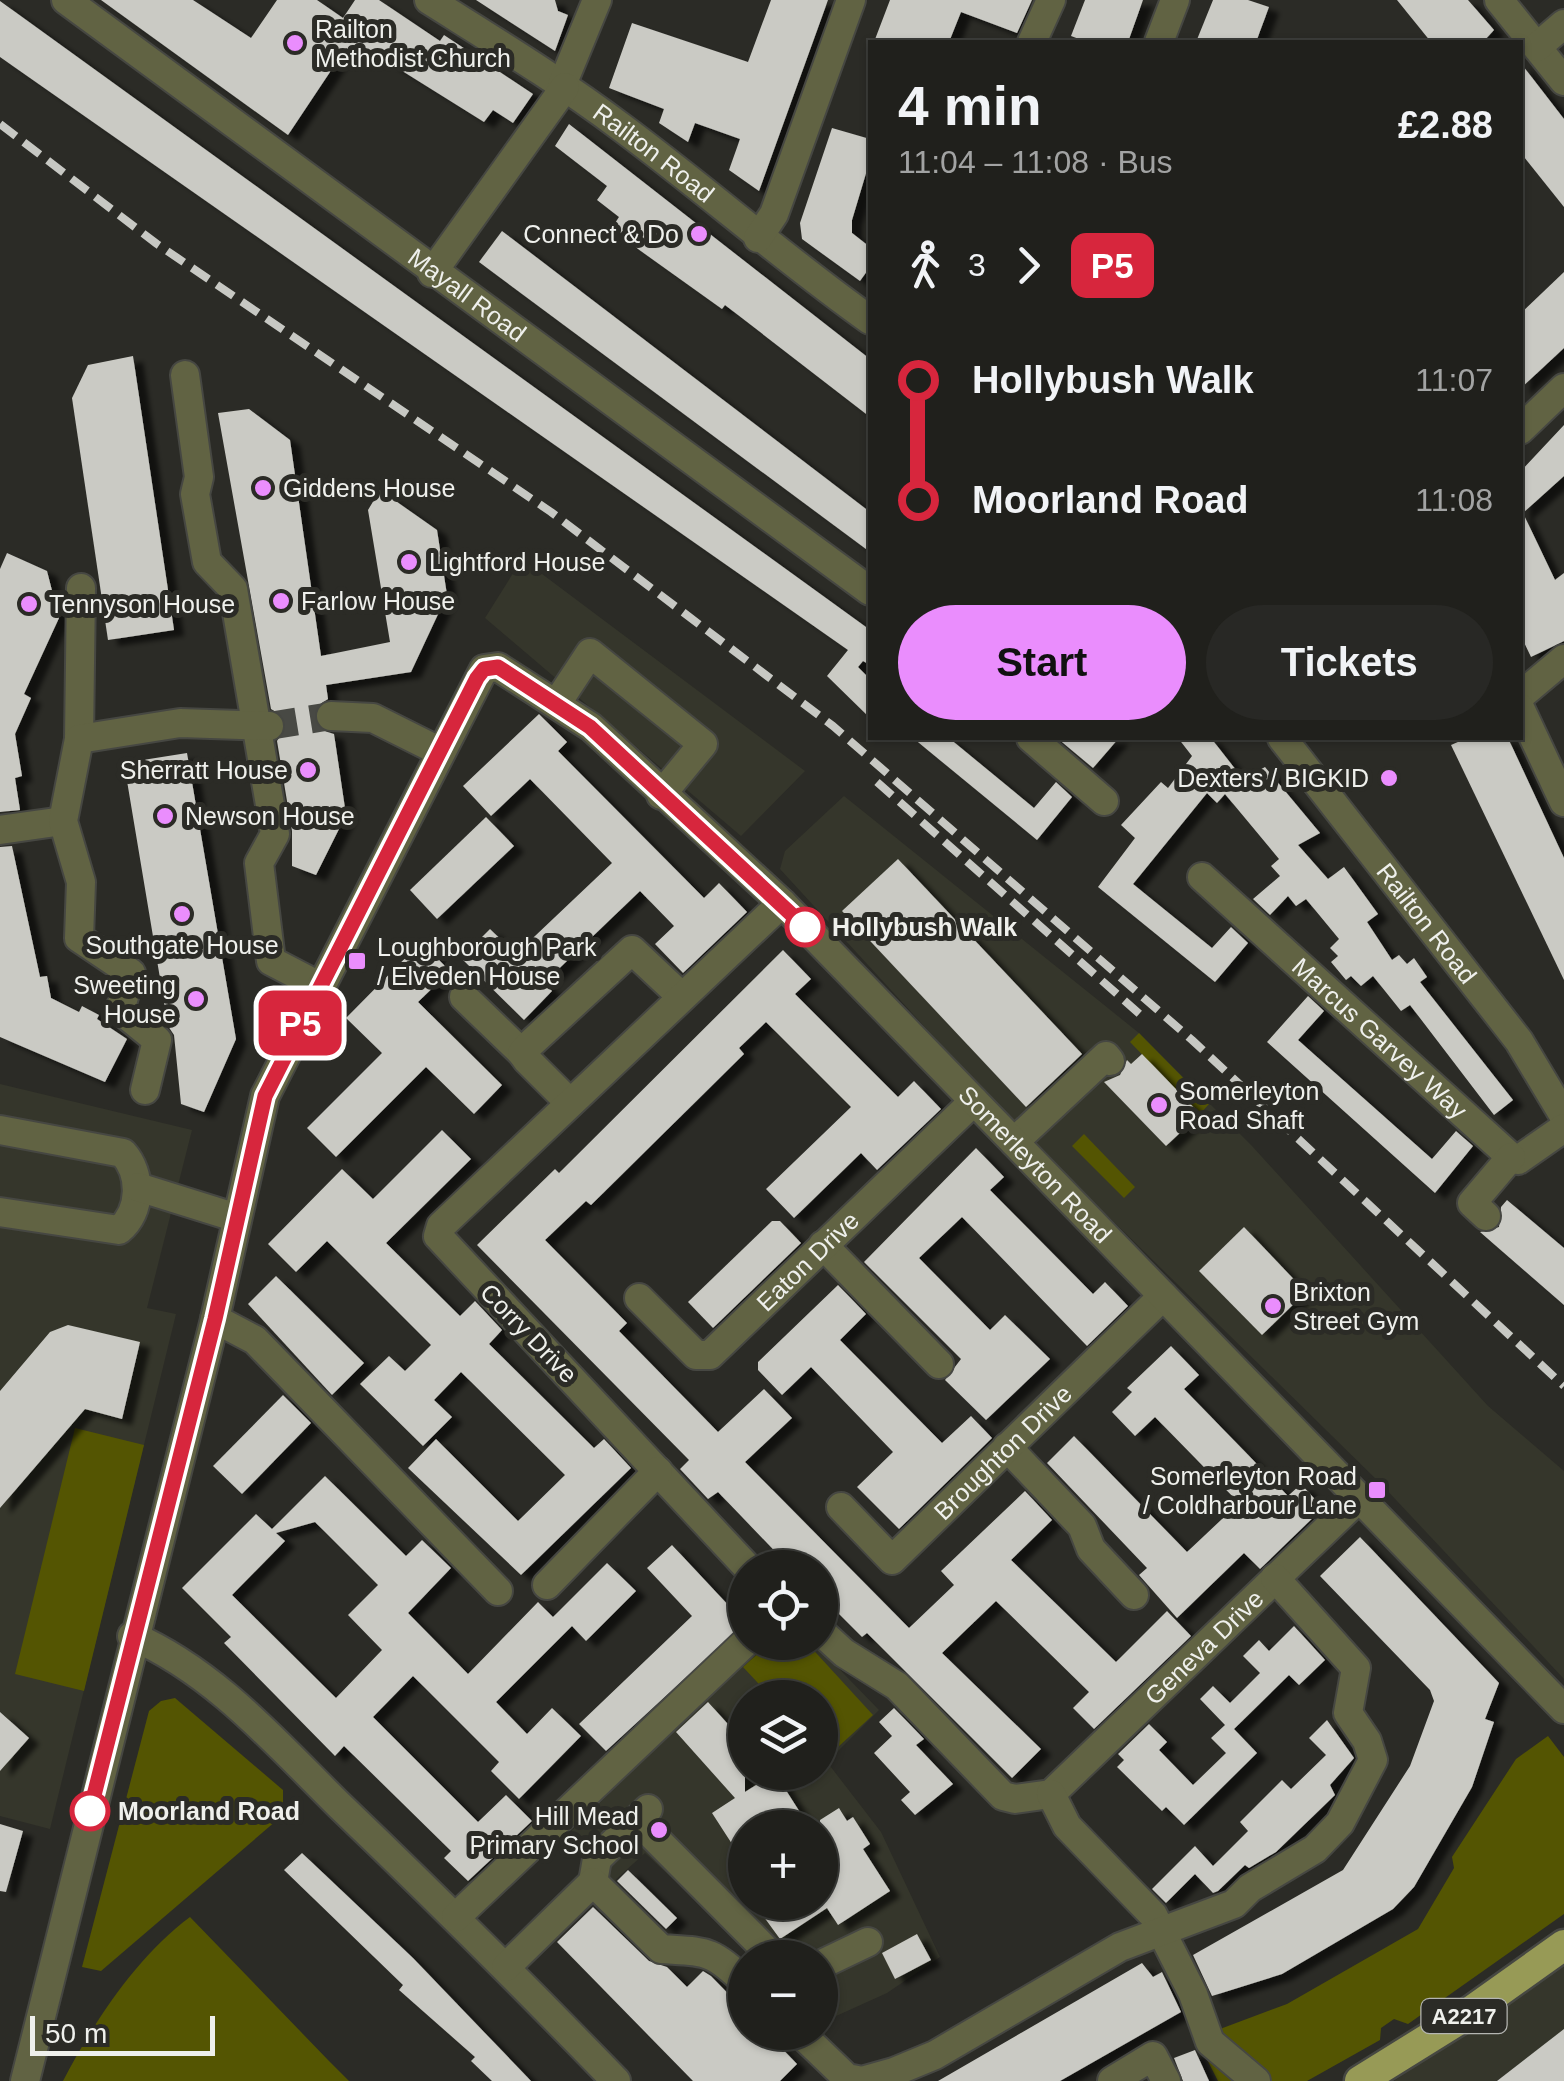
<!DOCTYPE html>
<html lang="en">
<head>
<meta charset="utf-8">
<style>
	:root { --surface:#20201c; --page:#282825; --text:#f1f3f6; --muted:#a2a3a3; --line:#3d3e3b; --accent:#ea8dfd }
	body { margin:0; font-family:Helvetica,sans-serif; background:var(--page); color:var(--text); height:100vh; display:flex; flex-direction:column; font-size:38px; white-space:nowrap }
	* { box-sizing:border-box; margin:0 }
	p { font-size:32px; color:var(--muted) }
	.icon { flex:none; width:55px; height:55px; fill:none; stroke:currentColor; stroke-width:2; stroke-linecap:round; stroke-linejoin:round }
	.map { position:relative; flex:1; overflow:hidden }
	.side { position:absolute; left:868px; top:40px; width:655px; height:700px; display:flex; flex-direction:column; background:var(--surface); border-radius:0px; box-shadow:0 2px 8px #0004,0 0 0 2px var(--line) }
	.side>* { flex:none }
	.badge { padding:0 20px; border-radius:15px; font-size:35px; line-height:65px }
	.fabs { position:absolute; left:728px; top:1550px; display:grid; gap:20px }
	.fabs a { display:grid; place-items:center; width:110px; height:110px; border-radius:50%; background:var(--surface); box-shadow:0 2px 8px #0004,0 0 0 2px var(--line); font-size:50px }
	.scale { position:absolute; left:30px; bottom:25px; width:185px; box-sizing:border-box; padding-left:10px; border:5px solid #eff0ec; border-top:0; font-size:28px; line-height:35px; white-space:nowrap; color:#eff0ec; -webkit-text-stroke:8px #2b2b26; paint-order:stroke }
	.map>.badge { position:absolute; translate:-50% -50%; box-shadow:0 0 0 5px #fff }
	.legs { display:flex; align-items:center; gap:15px; height:110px; padding:0 30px; font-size:32px }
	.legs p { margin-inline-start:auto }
	.summary { display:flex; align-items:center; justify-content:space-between; height:170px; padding:0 30px }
	h1 { font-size:55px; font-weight:700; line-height:75px }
	.cta { display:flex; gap:20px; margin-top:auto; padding:20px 30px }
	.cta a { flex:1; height:115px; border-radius:60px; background:var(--accent); color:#111; font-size:40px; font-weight:700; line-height:115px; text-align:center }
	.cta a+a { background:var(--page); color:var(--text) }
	ul { padding:0 30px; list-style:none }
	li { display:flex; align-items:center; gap:35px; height:120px; font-size:38px }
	li i { display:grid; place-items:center; width:15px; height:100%; margin:0 12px; background:currentColor }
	li i::after { content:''; width:25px; height:25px; margin:-12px; border:8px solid; border-radius:50%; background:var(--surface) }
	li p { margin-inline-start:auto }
	li:first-child i { background:linear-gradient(#0000 50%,currentColor 0) }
	li:last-child i { background:linear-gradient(currentColor 50%,#0000 0) }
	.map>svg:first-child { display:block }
	.built { fill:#35362b; fill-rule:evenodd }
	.green { fill:#545502 }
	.building { fill:#cacac4; fill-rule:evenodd; filter:url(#shadow) }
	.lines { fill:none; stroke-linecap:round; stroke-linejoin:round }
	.minor-tunnel { stroke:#484944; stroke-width:28; stroke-dasharray:28 14; stroke-linecap:butt }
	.minor-casing { stroke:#464742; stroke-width:32 }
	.major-casing { stroke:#464742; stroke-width:35 }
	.minor { stroke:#616343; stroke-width:28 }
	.major { stroke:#979a56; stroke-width:30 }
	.rail { stroke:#c7c8c3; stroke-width:8; stroke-dasharray:20 10; stroke-linecap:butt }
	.line-1-casing { stroke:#fff; stroke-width:22 }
	.line-1 { stroke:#d7263d; stroke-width:15 }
	.poi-dot { fill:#ea8dfd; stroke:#2b2b26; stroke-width:4 }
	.stop-1-dot { fill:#fff; stroke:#d7263d; stroke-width:5 }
	.labels { text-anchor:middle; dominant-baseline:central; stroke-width:10; stroke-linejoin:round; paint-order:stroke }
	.shield { fill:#2b2b26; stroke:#b4b5b1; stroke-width:2.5 }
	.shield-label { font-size:22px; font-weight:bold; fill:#eff0ec }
	.poi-label { font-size:25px; fill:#eff0ec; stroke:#2b2b26; text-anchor:start }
	.street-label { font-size:25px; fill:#eff0ec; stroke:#2b2b26 }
	.stop-label { font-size:25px; font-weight:bold; fill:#eff0ec; stroke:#2b2b26; text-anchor:start }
</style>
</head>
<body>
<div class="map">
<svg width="1564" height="2081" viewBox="0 0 1564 2081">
	<defs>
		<filter id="shadow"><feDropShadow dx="10" dy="6" stdDeviation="2.5" flood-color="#0009"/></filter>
	</defs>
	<rect width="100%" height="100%" fill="#2b2b26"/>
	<!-- built -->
	<g class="built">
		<polygon points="522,559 805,771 741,836 485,618"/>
		<polygon points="844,796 1139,1033 1252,1146 1488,1406 1564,1471 1564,1679 1382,1485 1011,1121 780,869 785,851"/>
		<polygon points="0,1084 192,1130 147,1308 176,1314 50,1829 0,1816"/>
		<path d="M763,1643H814L879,1710L827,1762L881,1832L940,1957L887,1993L825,2021L820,2016V1958L757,1957L645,1853L612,1883L566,1836ZM745,1698H820V1772H745ZM745,1828H820V1902H745Z"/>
		<polygon points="1564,1965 1564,2081 1394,2081"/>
	</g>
	<!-- green -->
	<g class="green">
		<polygon points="1139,1033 1209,1104 1200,1114 1130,1042"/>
		<polygon points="1084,1134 1135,1187 1124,1198 1072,1146"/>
		<polygon points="75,1428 144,1445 84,1691 15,1674"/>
		<polygon points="771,1642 807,1643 873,1715 826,1758 820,1752 820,1698 771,1697 743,1667"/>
		<polygon points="175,1698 283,1790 283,1815 101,1971 82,1967 149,1711 161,1701"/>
		<polygon points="1548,1736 1564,1757 1564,1914 1408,2024 1394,2019 1381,2028 1380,2040 1307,2081 1218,2081 1196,2038 1287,2004 1418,1929 1454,1868 1452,1857 1516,1759"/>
		<path d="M190,1917L329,2061L349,2081H63C93,2023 137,1956 190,1917Z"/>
	</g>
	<!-- building -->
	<g class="building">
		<polygon points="101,0 193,0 251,38 277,0 317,0 343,18 355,0 379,0 440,41 444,35 533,94 513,123 493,110 484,122 359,44 353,52 346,48 288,135"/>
		<polygon points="476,0 555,0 558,11 568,15 555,51"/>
		<polygon points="771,0 828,0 759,191 729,170 740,139 695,123 688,142 659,123 664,109 609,88 632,23 748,62"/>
		<polygon points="890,0 1032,0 1017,33 961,12 949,42 874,42"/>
		<polygon points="1085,0 1143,0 1128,42 1087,42 1071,36"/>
		<polygon points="1213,0 1248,0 1269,7 1256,42 1196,42"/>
		<polygon points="1397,0 1468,0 1494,30 1483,42 1431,42"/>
		<polygon points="0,1 866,627 870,622 870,665 863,661 858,667 870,679 870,718 827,676 848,650 0,57"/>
		<polygon points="1520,62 1564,119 1564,207 1520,152"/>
		<polygon points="569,124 870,359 870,417 725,305 722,309 638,249 613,226 619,217 597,200 607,186 555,146"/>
		<polygon points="832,128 870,139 870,160 852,220 852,233 870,247 870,267 860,281 802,239 800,223"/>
		<polygon points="502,231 870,512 870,552 479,262"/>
		<polygon points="1564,272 1564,348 1520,389 1520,314"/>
		<polygon points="133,356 174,630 108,640 72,398 88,365"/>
		<polygon points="249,409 290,440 321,656 390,642 368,510 380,490 437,530 447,595 411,672 326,685 328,699 317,706 314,716 321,730 334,734 346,815 316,875 292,866 292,831 277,741 286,726 284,717 271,709 218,413"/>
		<polygon points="1564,425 1564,476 1523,513 1555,580 1564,573 1564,641 1531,657 1520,634 1520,472"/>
		<polygon points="7,553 47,571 59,618 24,694 31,698 15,734 22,776 15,778 20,810 0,812 0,569"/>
		<polygon points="539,714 567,742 558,751 704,898 719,883 747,912 683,973 655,944 674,926 640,891 544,983 552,991 524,1020 461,958 490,929 516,954 612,863 530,779 491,816 463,786"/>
		<polygon points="913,738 949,738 1034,808 1056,782 1072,797 1037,840"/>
		<polygon points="1057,738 1119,738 1093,768"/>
		<polygon points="1178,738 1211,738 1243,779 1265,767 1320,833 1298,845 1328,879 1344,867 1378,914 1367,922 1392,960 1399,955 1407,964 1414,958 1427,977 1420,982 1513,1100 1494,1115 1410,1005 1401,1011 1373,976 1361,986 1351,976 1346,980 1331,962 1338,956 1330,948 1339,939 1306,899 1296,906 1288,896 1270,915 1253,899 1280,876 1271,866 1279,859 1225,794 1217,803 1207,793 1133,884 1212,948 1231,927 1248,943 1215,982 1098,887 1135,838 1121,825 1161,782 1168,788 1192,756"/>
		<polygon points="1467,738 1508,738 1564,858 1564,980 1451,745"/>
		<polygon points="187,753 236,1039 204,1112 181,1104 174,1035 168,1026 124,763"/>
		<polygon points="486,817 514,846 437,919 410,890"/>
		<polygon points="12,846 40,977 47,976 51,998 79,1012 82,1006 99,1015 97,1019 127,1039 105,1082 0,1037 0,847"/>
		<polygon points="898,859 1082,1054 1026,1107 842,911"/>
		<polygon points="421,942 450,971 418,1002 502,1085 474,1114 426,1067 336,1157 307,1128 382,1053 346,1018"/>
		<polygon points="783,950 811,979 795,994 898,1097 914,1081 941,1109 877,1170 861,1153 794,1218 766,1189 851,1107 766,1022 739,1048 744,1054 591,1205 586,1201 545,1240 627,1323 619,1331 718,1432 764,1389 792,1418 745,1462 909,1628 954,1585 941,1571 1025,1491 1052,1520 1011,1560 1116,1662 1167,1611 1191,1636 1094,1729 1073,1708 1089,1692 996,1601 942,1653 1041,1749 1012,1778 867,1633 862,1637 820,1595 820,1568 791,1568 718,1492 708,1499 680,1469 689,1460 477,1245 555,1169 559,1173"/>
		<polygon points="1308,996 1324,1011 1298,1040 1432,1159 1456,1131 1473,1146 1435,1193 1267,1042"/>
		<polygon points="1142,1054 1200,1114 1166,1146 1104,1082 1120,1075 1127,1060 1131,1064"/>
		<polygon points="442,1130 471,1159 386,1243 460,1316 475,1301 502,1330 489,1344 594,1448 604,1439 631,1468 521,1575 408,1468 436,1439 518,1521 565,1475 461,1372 434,1400 452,1417 423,1446 360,1384 389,1356 405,1371 431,1345 327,1241 296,1272 268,1244 342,1169 373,1199"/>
		<polygon points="976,1148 1004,1177 990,1190 1093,1294 1105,1282 1128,1306 1087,1346 962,1217 919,1258 990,1330 1005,1315 1050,1359 986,1420 945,1380 961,1359 864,1262"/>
		<polygon points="1507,1200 1564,1248 1564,1305 1480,1232 1499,1227 1501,1207"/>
		<polygon points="772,1221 780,1221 801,1243 713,1328 688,1302"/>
		<polygon points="1244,1227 1306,1292 1262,1335 1199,1271"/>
		<polygon points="276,1276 364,1363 332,1395 248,1304"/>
		<polygon points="838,1285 866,1314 840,1340 942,1443 971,1416 992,1438 899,1529 857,1487 893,1452 811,1367 782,1395 758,1370 758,1362"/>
		<polygon points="68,1325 140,1342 122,1419 85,1409 0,1508 0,1391 50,1332"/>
		<polygon points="1171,1346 1199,1375 1184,1389 1288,1496 1301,1484 1323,1508 1260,1569 1244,1553 1177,1618 1139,1575 1147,1568 1047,1463 1074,1436 1187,1552 1239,1503 1155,1417 1135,1436 1112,1412 1132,1392 1127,1388"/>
		<polygon points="283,1395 311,1423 242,1494 213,1466"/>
		<path d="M325,1476L406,1556L422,1540L451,1568L408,1613L468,1674L538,1602L553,1617L607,1563L636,1591L586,1641L572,1626L496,1702L527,1734L552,1708L581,1736L519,1799L491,1771L499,1762L413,1676L373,1717L478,1822L506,1795L532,1821L468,1881L444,1858L451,1851L344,1746L335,1756L224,1643L231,1637L182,1588L256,1514L272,1529ZM315,1522L378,1585L348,1615L382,1650L336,1698L232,1595L285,1541L276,1533Z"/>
		<polygon points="1360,1537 1499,1683 1485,1719 1494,1722 1472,1787 1414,1887 1393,1909 1282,1974 1212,1996 1193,1955 1343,1870 1410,1766 1434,1701 1430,1690 1320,1576"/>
		<polygon points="672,1545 745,1623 606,1751 579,1724 692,1616 647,1568"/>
		<polygon points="1294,1626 1325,1660 1299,1685 1289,1675 1234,1729 1257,1753 1184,1825 1166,1807 1162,1811 1117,1767 1124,1760 1118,1754 1149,1724 1167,1742 1159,1750 1193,1785 1226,1753 1211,1738 1225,1725 1200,1699 1213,1686 1230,1703 1260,1673 1243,1656 1259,1640 1269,1651"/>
		<polygon points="708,1702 745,1743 745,1792 775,1773 810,1828 745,1828 745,1864 712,1813 735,1798 676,1732"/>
		<polygon points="894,1708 924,1739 916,1745 953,1784 915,1815 901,1800 910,1792 874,1753 892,1736 879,1722"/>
		<polygon points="0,1712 29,1738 0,1771"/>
		<polygon points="1327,1720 1354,1758 1330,1785 1335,1795 1276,1852 1249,1868 1245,1865 1218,1891 1213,1893 1195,1874 1166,1903 1152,1889 1195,1846 1213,1866 1248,1831 1240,1822 1282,1780 1291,1789 1326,1755 1309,1738"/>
		<polygon points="839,1808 847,1821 853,1817 870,1844 863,1849 890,1891 838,1925 827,1908 780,1939 753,1902 820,1902 820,1820"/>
		<polygon points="0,1824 23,1831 6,1892 0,1891"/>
		<polygon points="302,1853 413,1958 531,2081 492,2081 471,2061 475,2057 399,1990 403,1985 284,1870"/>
		<polygon points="628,1870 677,1918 666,1929 617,1881"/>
		<polygon points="593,1907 649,1961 667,1967 687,1987 703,1971 711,1976 745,2011 745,2032 766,2032 797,2064 780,2081 693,2081 557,1942"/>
		<polygon points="917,1934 931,1960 895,1979 882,1953"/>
		<polygon points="1142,1963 1153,1977 1162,1972 1181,2012 1060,2081 938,2081"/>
		<polygon points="1564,2029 1564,2081 1497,2081"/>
		<polygon points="1195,2050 1209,2081 1183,2081 1174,2058"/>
	</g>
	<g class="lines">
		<!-- minor-tunnel -->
		<polyline class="minor-tunnel" points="269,726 331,716"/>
		<!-- minor casing -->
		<g class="minor-casing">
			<g id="minor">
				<path id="s1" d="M66,0L870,591"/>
				<path id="s2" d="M429,0C494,41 560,81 621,127C706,190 784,259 870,320"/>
				<polyline points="1499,0 1564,81"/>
				<polyline points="1032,42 1051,0"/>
				<polyline points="1159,42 1175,0"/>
				<polyline points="1537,47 1564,24"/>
				<polyline points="562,85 597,0"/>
				<polyline points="758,238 774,214 851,0"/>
				<polyline points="432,273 565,87"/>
				<polyline points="185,375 199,477 195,494 207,562 233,589 275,834 259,863 271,961 319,986"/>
				<polyline points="1520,430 1564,388"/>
				<polyline points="1520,696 1564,659"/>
				<polyline points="557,703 590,653 703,744 661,795"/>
				<polyline points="1520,708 1564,802"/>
				<polyline points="331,716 373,718 439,751"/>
				<polyline points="1031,738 1104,801"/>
				<path id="s3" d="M1282,738L1519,1041L1564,1116"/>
				<polyline points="79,739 81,588"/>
				<polyline points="0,830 63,821"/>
				<path id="s4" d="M1202,877L1511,1157L1518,1160L1564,1128"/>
				<polyline points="464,997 522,1053"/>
				<polyline points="145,1090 157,1040 120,1010 131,973 79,938 81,882 63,821 79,739 180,723 269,726"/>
				<polyline points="570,1103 527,1060 522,1053 528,1046 632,950 681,996"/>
				<path d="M0,1130L123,1153C142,1174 142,1211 119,1230L0,1212"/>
				<polyline points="1014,1142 1106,1056 1110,1061"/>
				<polyline points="138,1187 234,1217"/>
				<polyline points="1486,1216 1472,1203 1511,1157"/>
				<polyline points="823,1245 939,1364"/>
				<path id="s5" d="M639,1298L696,1355H710L974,1101"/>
				<polyline points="215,1319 255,1340 498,1591"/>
				<polyline points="1007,1447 1082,1526 1091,1549 1134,1595"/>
				<path id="s6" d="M841,1507L892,1560L1163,1296"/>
				<polyline points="748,1568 438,1236 441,1226 782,903"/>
				<polyline points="547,1585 658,1471"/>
				<polyline points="820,1631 844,1653 897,1686 1003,1796 1015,1799 1051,1794"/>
				<path d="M132,1636C215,1672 276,1743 339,1805C433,1895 525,1987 616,2081"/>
				<path id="s7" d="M1051,1794L1357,1500"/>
				<polyline points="1051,1794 1067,1826 1153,1915 1193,1994 1210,2042 1256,2081"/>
				<polyline points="637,1820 774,1958"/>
				<polyline points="593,1882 597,1859 648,1809"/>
				<polyline points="456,1917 746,1642"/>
				<polyline points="820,1965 868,1942"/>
				<path d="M506,1967L593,1882L661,1949C706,1952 711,1949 745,1982"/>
				<polyline points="799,2032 847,2078 862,2081 894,2072 935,2055 1120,1947 1234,1904 1250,1888 1315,1849 1340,1823 1373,1760 1367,1741 1348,1713 1356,1668 1275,1578"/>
				<path id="s8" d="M25,2081L215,1319L265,1096L484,669L498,667L591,727L782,903L1564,1709"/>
				<polyline points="1112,2081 1153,2056 1166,2081"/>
			</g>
		</g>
		<!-- major casing -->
		<g class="major-casing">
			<polyline id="major" points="1360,2081 1463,2017 1564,1945"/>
		</g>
		<!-- minor -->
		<use href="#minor" class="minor"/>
		<!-- major -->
		<use href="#major" class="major"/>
		<!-- rail -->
		<g class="rail">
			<polyline points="0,124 157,244 551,512 833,726 1192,1040 1564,1386"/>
			<polyline points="877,782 1143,1017"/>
		</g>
	</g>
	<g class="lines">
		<!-- line-1 casing -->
		<g class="line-1-casing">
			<polyline id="line-1" points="90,1811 215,1319 265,1096 477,678 484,669 498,667 590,727 805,927"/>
		</g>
		<!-- line-1 -->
		<use href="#line-1" class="line-1"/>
	</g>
	<!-- markers -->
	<g class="poi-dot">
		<circle cx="295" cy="43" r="10"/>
		<circle cx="699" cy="234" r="10"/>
		<circle cx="263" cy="488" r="10"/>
		<circle cx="409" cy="562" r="10"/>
		<circle cx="281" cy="601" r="10"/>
		<circle cx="29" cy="604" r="10"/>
		<circle cx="308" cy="770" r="10"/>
		<circle cx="1389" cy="778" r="10"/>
		<circle cx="165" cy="816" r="10"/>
		<circle cx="182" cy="914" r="10"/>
		<rect x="347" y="951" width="20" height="20" rx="5"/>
		<circle cx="196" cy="999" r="10"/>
		<circle cx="1159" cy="1105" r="10"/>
		<circle cx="1273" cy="1306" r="10"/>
		<rect x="1367" y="1480" width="20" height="20" rx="5"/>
		<circle cx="659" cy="1830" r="10"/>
	</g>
	<g class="stop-1-dot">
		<circle cx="805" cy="927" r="18"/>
		<circle cx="90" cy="1811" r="18"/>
	</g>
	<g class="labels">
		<!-- shield labels -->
		<rect class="shield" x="1421.5" y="1999" width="85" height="34" rx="8"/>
		<g class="shield-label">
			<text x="1464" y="2016">A2217</text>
		</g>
		<!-- poi labels -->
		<g class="poi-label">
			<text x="315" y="29">Railton<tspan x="315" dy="29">Methodist Church</tspan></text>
			<text x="679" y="234" text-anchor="end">Connect &amp; Do</text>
			<text x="283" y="488">Giddens House</text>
			<text x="429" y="562">Lightford House</text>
			<text x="301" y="601">Farlow House</text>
			<text x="49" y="604">Tennyson House</text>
			<text x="288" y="770" text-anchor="end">Sherratt House</text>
			<text x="1369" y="778" text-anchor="end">Dexters / BIGKID</text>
			<text x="185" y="816">Newson House</text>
			<text x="182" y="945" text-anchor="middle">Southgate House</text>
			<text x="377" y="947">Loughborough Park<tspan x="377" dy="29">/ Elveden House</tspan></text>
			<text x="176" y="985" text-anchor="end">Sweeting<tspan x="176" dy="29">House</tspan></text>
			<text x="1179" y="1091">Somerleyton<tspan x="1179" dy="29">Road Shaft</tspan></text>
			<text x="1293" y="1292">Brixton<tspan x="1293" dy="29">Street Gym</tspan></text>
			<text x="1357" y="1476" text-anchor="end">Somerleyton Road<tspan x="1357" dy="29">/ Coldharbour Lane</tspan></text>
			<text x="639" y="1816" text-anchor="end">Hill Mead<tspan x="639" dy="29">Primary School</tspan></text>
		</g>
		<!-- street labels -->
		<g class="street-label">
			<text stroke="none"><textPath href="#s2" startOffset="272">Railton Road</textPath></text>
			<text stroke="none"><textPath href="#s1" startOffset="498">Mayall Road</textPath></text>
			<text stroke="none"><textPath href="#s3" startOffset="235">Railton Road</textPath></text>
			<text stroke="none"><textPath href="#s4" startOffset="240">Marcus Garvey Way</textPath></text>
			<text stroke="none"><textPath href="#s8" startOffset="2242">Somerleyton Road</textPath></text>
			<text stroke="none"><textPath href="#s5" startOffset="230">Eaton Drive</textPath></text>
			<text transform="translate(529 1333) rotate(46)">Corry Drive</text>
			<text stroke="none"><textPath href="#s6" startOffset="228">Broughton Drive</textPath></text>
			<text stroke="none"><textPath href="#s7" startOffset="212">Geneva Drive</textPath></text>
		</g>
		<!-- stop labels -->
		<g class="stop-label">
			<text x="832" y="927">Hollybush Walk</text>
			<text x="118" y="1811">Moorland Road</text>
		</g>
	</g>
</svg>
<div class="fabs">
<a><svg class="icon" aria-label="locate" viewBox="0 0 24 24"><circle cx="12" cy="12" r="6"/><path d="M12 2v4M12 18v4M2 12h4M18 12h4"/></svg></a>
<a><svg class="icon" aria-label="layers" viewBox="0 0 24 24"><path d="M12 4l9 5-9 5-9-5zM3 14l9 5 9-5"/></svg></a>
<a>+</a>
<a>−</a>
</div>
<div class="scale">50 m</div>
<b class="badge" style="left:300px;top:1023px;background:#d7263d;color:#fff">P5</b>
<section class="side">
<div class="summary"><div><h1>4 min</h1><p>11:04 – 11:08 · Bus</p></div><b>£2.88</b></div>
<div class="legs"><svg class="icon" aria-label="walk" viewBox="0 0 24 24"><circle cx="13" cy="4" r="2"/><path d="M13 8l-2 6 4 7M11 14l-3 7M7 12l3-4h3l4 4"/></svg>3<svg class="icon" aria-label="forward" viewBox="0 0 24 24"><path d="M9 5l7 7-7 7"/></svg><b class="badge" style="background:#d7263d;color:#fff">P5</b></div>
<ul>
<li><i style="color:#d7263d"></i><b>Hollybush Walk</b><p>11:07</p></li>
<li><i style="color:#d7263d"></i><b>Moorland Road</b><p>11:08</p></li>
</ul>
<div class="cta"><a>Start</a><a>Tickets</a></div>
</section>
</div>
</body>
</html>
